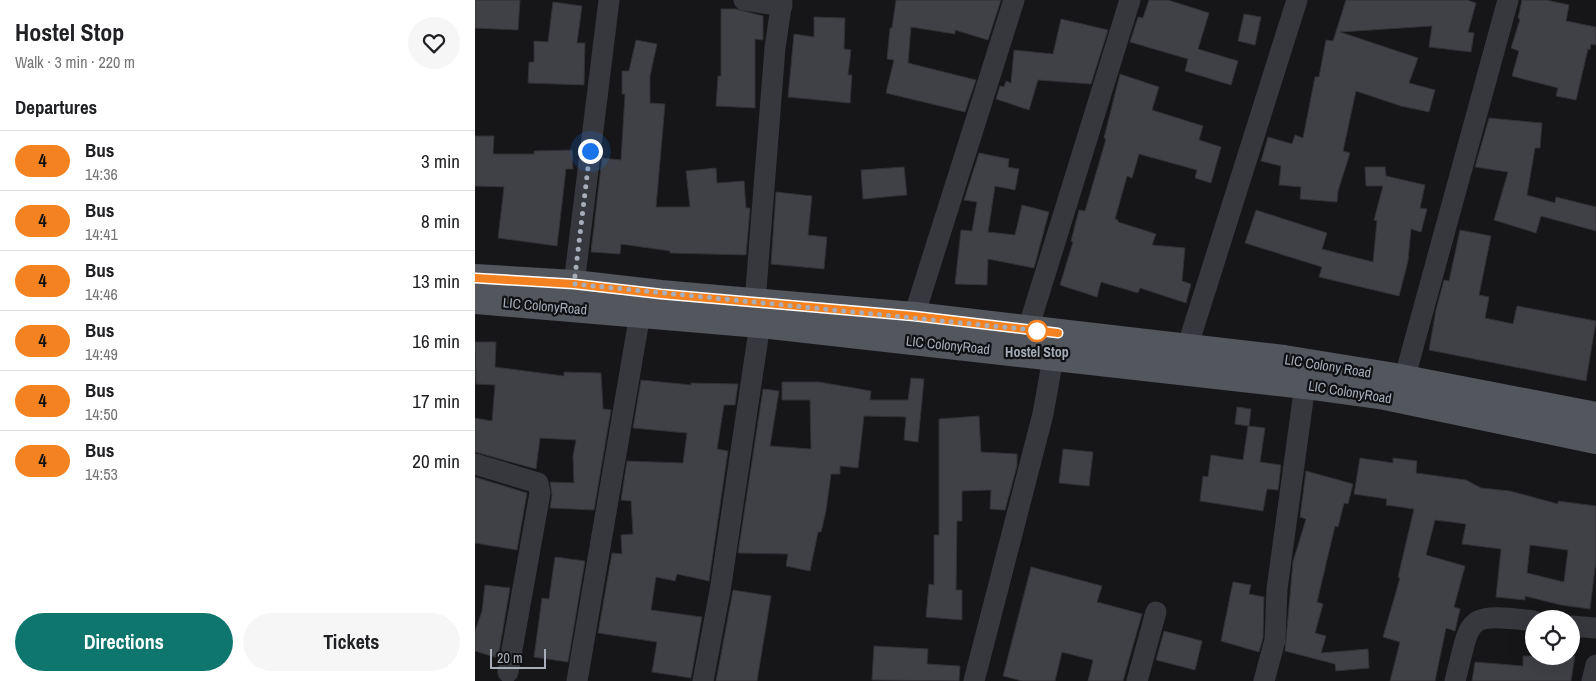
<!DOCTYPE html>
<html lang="en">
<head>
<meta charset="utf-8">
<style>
	:root { --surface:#fff; --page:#f6f6f6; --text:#202124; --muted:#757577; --line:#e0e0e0; --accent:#0f766e }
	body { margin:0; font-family:"Archivo Narrow",sans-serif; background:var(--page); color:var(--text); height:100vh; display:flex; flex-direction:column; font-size:19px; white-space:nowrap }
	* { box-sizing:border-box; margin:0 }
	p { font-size:16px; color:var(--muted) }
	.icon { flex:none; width:28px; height:28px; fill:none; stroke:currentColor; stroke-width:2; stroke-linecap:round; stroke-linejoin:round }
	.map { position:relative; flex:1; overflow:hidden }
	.details { display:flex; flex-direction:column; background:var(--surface); width:475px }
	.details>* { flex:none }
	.badge { padding:0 10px; border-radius:16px; font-size:18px; line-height:32px }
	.fabs { position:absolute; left:1050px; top:610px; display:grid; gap:10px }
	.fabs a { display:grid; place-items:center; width:55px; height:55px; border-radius:50%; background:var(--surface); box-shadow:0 5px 20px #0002; font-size:25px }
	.scale { position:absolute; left:15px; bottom:12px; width:56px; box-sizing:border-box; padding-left:5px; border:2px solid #a7aeba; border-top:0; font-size:14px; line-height:18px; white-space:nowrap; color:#a7aeba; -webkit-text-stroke:4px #111114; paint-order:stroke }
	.you { position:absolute; width:25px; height:25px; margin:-12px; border:4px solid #fff; border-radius:50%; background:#1a73e8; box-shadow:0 0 0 8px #1a73e833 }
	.map>.badge { position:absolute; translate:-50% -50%; box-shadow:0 0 0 2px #fff }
	h2 { padding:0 15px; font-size:19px; line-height:45px }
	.round { display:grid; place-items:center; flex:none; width:52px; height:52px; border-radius:26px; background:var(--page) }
	.headline { display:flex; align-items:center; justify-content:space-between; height:85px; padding:0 15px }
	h1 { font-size:24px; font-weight:700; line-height:38px }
	.button { display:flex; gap:10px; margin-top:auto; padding:10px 15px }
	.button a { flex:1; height:58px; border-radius:30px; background:var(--accent); color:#fff; font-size:20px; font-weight:700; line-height:58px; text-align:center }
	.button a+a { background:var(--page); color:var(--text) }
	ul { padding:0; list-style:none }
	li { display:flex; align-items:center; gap:15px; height:60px; padding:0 15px; border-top:1px solid var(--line) }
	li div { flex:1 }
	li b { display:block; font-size:19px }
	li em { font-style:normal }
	li .badge { min-width:55px; font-weight:700; text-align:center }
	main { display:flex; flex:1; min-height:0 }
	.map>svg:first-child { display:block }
	.building { fill:#404146; stroke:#303035; fill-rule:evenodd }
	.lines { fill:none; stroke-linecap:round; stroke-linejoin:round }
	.minor { stroke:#37383e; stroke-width:21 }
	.major { stroke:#53565d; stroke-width:28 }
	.line-casing { stroke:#fff; stroke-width:11 }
	.line { stroke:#f58220; stroke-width:8 }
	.walk { stroke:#a7aeba; stroke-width:5; stroke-dasharray:0 9 }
	.stop-dot { fill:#fff; stroke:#f58220; stroke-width:2.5 }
	.labels { text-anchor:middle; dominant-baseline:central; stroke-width:4.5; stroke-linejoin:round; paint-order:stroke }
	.street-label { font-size:14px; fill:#a7aeba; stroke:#111114 }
	.stop-label { font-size:14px; font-weight:bold; fill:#a7aeba; stroke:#111114 }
</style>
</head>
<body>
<main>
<section class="details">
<div class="headline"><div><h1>Hostel Stop</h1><p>Walk · 3 min · 220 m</p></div><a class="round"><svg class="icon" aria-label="heart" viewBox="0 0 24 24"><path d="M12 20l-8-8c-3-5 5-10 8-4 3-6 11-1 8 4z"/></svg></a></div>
<h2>Departures</h2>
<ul>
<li><span class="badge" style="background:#f58220;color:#111">4</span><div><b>Bus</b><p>14:36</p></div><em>3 min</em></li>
<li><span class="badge" style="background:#f58220;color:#111">4</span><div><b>Bus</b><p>14:41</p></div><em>8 min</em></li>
<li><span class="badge" style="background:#f58220;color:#111">4</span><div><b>Bus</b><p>14:46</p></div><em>13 min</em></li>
<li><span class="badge" style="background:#f58220;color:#111">4</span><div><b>Bus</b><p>14:49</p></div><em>16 min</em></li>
<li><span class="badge" style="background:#f58220;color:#111">4</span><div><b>Bus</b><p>14:50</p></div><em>17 min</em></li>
<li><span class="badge" style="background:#f58220;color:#111">4</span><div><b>Bus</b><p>14:53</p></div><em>20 min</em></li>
</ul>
<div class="button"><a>Directions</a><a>Tickets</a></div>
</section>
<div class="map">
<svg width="1121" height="681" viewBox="0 0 1121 681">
	<rect width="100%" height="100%" fill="#161619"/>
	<!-- building -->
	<g class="building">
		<polygon points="0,0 45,0 43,30 0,28"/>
		<polygon points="421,0 526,0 513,40 480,30 480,34 436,27 433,63 501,80 490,112 411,93 419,60 412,59 415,28 417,28"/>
		<polygon points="674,0 693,0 734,13 723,49 763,61 756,85 710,71 713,59 655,42 663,17 668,18"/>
		<polygon points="871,0 992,0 1001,3 993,32 999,33 996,52 954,47 957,26 865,32 943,58 934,83 960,90 954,112 926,106 881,91 868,151 875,153 863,191 862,202 825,199 826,187 804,185 806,166 786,161 793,137 817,144 820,135 828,138 840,77 844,77 851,40 858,41"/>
		<polygon points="1047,0 1072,0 1094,5 1091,21 1121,27 1121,45 1116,44 1115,50 1113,49 1101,100 1081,96 1083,88 1037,76 1044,51 1036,48 1045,19 1043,18"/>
		<polygon points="78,2 107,6 102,43 110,43 109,85 53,83 54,62 59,62 59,41 73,42"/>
		<polygon points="246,9 261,9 288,16 288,40 280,39 280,108 241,106 243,76 246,76"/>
		<polygon points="769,14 786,17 780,45 763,41"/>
		<polygon points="339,17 370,18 369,49 376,50 373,75 377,75 375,103 313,97 319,34 339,37"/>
		<polygon points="586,19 633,30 616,84 563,80 554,110 521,99 525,86 529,87 531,81 536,83 539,50 578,54"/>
		<polygon points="161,40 182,44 175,76 175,103 190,104 181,207 215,207 211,171 241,168 242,183 269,181 271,208 275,208 271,255 195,253 195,251 146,244 145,254 116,252 127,158 146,160 150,94 147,94 147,71 154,71"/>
		<polygon points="645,74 684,87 677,110 728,126 724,140 746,147 736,183 720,178 722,170 664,154 657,178 652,176 640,219 643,220 643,222 681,234 677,245 710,248 707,281 716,284 711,303 665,288 663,293 626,282 622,297 585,285 598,242 596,241 604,210 610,211 631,139 629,138"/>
		<polygon points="1014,118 1067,123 1065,148 1060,148 1052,195 1080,203 1081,197 1121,207 1121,231 1066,216 1061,233 1019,220 1033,172 1000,167"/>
		<polygon points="0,136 19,136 18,154 59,154 59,151 97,150 98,169 91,169 82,246 23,238 29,187 0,186"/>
		<polygon points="504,153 534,159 533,167 544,169 540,190 520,186 513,232 540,235 547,205 574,212 559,268 513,259 512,285 480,284 486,230 497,231 502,202 489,200"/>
		<polygon points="429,167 432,195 388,199 386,170"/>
		<polygon points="890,167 910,167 911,176 950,185 945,208 952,209 946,232 936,229 933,261 924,296 844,277 847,267 770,243 781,210 852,233 847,249 898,262 902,221 899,220 908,186 891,186"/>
		<polygon points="301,192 337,196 333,235 352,237 349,269 296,264"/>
		<polygon points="985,230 1016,236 1004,295 1014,297 1010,318 1038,324 1042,306 1121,321 1111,381 954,350 961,310 969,280 974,281"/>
		<polygon points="0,342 21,342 20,367 89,376 89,372 126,373 128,409 136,410 119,510 75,508 77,495 75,482 99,483 98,456 101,440 65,438 61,469 0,452 0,418 17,421 20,385 1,384"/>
		<polygon points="436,378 449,379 443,442 429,440 431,417 389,416 383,468 365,466 365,474 356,474 351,511 346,532 343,532 335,571 311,566 313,554 263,553 288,389 304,391 295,446 336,449 335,400 307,400 307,382 344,382 396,391 395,400 433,400"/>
		<polygon points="166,380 216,385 216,383 263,384 260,405 249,405 242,449 253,451 234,581 202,574 200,581 181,577 176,610 227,617 216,678 177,672 182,642 123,633 137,553 147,554 146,535 158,534 156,501 146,500 152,461 208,463 212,433 158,428"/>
		<polygon points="762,407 776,409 774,426 760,424"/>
		<polygon points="504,416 506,452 542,454 542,466 530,510 515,509 516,490 487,491 487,521 482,521 481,590 487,590 487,620 451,617 454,584 459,585 459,535 464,535 464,419"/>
		<polygon points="773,426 790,428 785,462 806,465 803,490 792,489 788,511 725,501 728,476 733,477 736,455 768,460"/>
		<polygon points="588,449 618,452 614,486 584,483"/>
		<path d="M885,458L918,463V458L942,461L941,473L991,480L1006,488L1035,491L1083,504V501L1121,506V560L1115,609L1086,605L1050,596V600L1021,597L1026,549L987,544L991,524L960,520L951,555L990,566L979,607L985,609L980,631L971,628L960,681H915L925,642L908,637L925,578L923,577L939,509L911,505L912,499L879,494ZM1055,545L1093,550L1089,582L1052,573Z"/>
		<polygon points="831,471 878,484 873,504 869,503 863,527 860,526 842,602 848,604 840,633 851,636 846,653 893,649 894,668 861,671 860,664 810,651 818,562 831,519 825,517"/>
		<polygon points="0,477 52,493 42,550 0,543"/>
		<polygon points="80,557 110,561 93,662 59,657 67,598 74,599"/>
		<polygon points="556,567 627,586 622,602 667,614 648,681 613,681 618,660 587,652 580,681 547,681 528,676"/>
		<polygon points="758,582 776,585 774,594 789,597 788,638 784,652 746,641"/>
		<polygon points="10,585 35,588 23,658 0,651 0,631 7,611"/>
		<polygon points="258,590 296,596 282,681 241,681"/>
		<polygon points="689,631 727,641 720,670 681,660"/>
		<polygon points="399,646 453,649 452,664 485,666 484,681 397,680"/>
		<polygon points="1048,656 1100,656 1096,681 997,681 1000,662 1048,666"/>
	</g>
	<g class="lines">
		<!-- minor -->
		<g class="minor">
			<polyline points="269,0 307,6"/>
			<polyline points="99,284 134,0"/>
			<polyline points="280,302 300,48 307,0"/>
			<polyline points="439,316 539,0"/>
			<polyline points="553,329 655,0"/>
			<polyline points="712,348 822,0"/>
			<polyline points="929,380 1033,0"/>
			<polyline points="0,464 63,483 65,493 33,672"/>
			<polyline points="1096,626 1121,628"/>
			<polyline points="102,681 165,314"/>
			<polyline points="228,681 245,591 285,324"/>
			<polyline points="499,681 568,414 581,341"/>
			<polyline points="662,681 681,612"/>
			<polyline points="789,681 800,640 802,589 830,385"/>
			<path d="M980,681C997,616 988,613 1059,621"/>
			<polyline points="1117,681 1121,665"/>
		</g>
		<!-- major -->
		<g class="major">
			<polyline points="0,278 99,284 186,294 439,316 809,359 914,376 1121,416"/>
			<polyline points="0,300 285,324 830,385 910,396 1121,440"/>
		</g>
	</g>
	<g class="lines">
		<!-- line casing -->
		<g class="line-casing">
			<polyline id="line" points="0,278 99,284 186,294 439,316 583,333"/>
		</g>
		<!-- line -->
		<use href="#line" class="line"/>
		<!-- walk -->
		<polyline class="walk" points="115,151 99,284 568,331 562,331"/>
	</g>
	<!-- markers -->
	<circle class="stop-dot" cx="562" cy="331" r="10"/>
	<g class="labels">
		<!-- street labels -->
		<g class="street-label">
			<text transform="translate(70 306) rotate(5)">LIC ColonyRoad</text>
			<text transform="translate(473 345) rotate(6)">LIC ColonyRoad</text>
			<text transform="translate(853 366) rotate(9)">LIC Colony Road</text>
			<text transform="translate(875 392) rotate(9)">LIC ColonyRoad</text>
		</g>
		<!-- stop labels -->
		<g class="stop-label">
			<text x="562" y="352">Hostel Stop</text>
		</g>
	</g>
</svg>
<div class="fabs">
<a><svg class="icon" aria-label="locate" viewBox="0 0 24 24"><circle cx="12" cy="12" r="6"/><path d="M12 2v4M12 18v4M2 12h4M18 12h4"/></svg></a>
</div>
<div class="scale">20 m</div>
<div class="you" style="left:115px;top:151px"></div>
</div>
</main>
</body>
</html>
